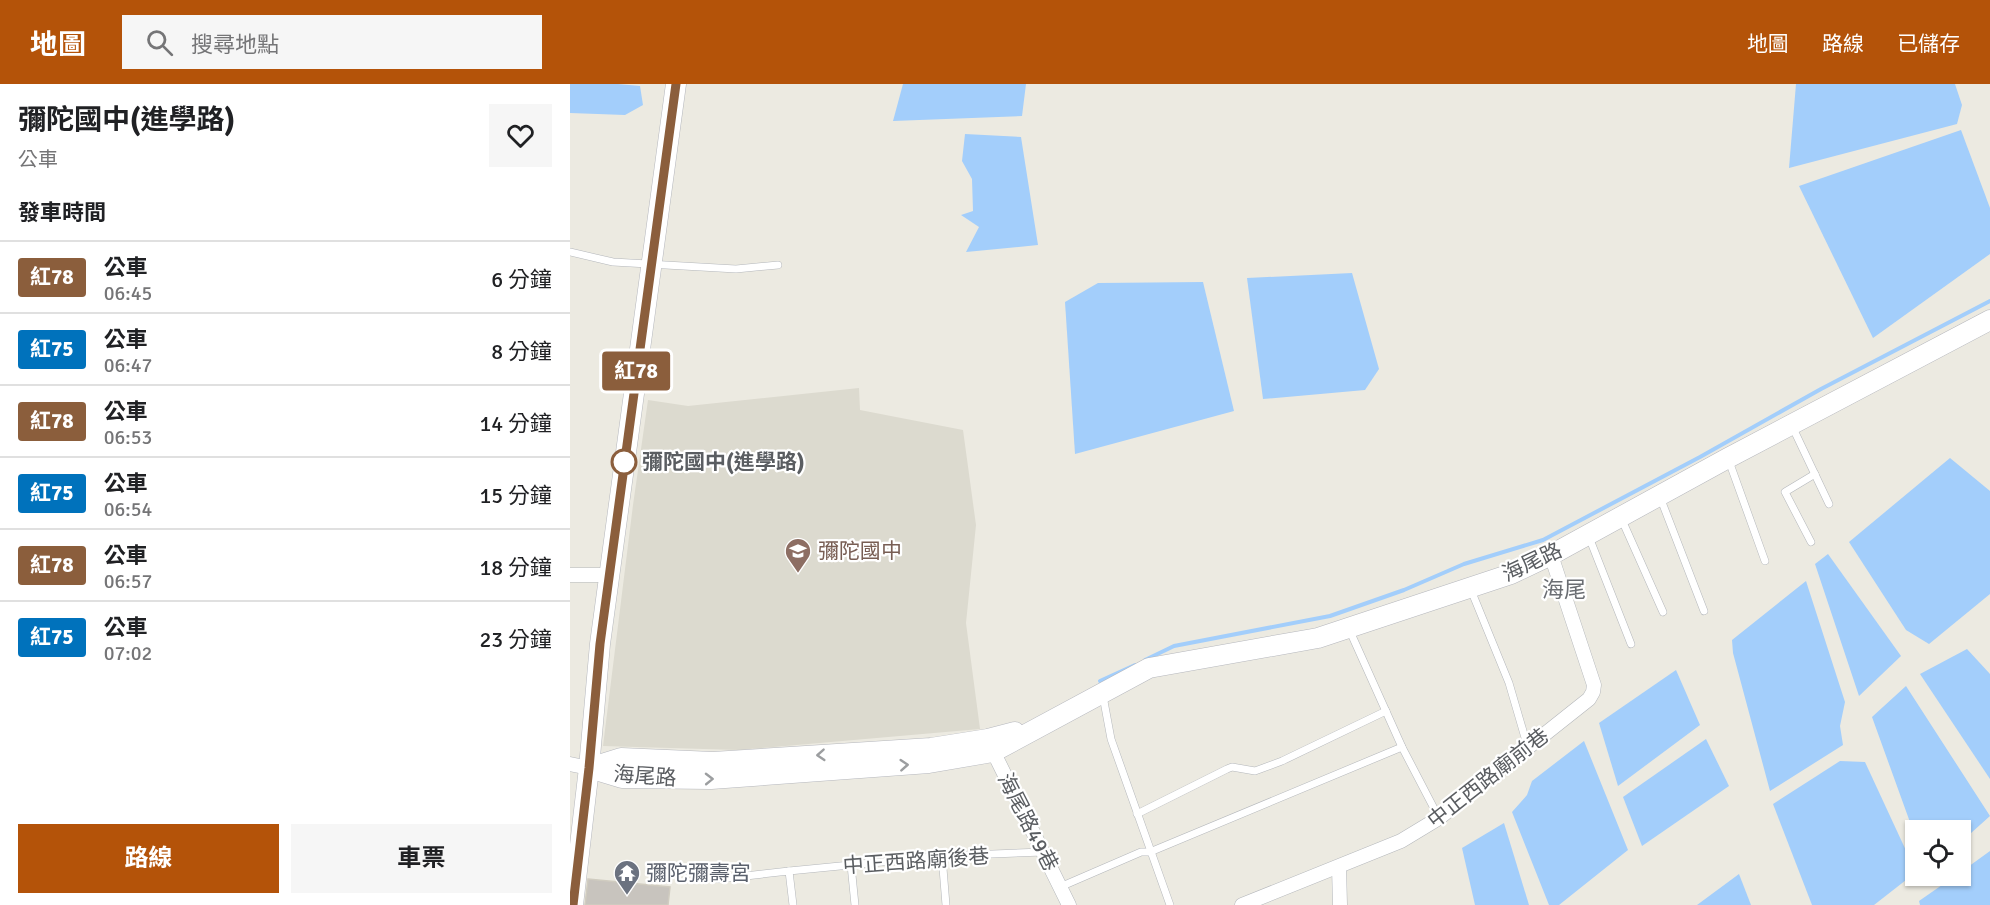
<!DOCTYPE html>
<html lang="zh-TW">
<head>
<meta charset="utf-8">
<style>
	:root { --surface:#fff; --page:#f6f6f6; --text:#202124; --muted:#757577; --line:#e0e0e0; --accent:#b45309 }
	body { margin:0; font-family:Signika,"Noto Sans TC",sans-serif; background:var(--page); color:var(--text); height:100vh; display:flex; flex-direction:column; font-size:22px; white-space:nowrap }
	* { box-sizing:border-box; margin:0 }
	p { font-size:20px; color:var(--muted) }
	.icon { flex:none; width:33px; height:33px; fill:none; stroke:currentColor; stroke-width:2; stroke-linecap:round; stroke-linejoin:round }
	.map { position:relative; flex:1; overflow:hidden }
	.sheet { display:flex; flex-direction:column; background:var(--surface); width:570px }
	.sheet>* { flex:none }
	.badge { padding:0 12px; border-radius:4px; font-size:21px; line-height:39px }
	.tools { position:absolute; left:1335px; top:736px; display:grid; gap:12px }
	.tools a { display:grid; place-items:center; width:66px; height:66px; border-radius:0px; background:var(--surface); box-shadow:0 2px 4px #0004; font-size:30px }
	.map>.badge { position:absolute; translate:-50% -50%; box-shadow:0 0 0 3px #fff }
	h2 { padding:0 18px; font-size:22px; line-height:54px }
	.round { display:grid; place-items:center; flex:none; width:63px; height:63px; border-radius:0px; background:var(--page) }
	.headline { display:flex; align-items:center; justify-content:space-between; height:102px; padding:0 18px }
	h1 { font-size:28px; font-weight:700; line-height:45px }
	.action { display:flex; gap:12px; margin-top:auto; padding:12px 18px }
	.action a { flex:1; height:69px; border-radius:0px; background:var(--accent); color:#fff; font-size:24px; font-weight:700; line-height:69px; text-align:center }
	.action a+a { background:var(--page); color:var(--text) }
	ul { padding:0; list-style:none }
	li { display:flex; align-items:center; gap:18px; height:72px; padding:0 18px; border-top:2px solid var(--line) }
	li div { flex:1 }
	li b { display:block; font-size:22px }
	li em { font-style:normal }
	li .badge { min-width:66px; font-weight:700; text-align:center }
	header { display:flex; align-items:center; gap:36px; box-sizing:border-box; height:84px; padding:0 30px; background:var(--accent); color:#fff }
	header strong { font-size:28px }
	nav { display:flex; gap:33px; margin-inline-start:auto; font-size:21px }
	.search { width:420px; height:54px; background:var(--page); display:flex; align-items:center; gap:15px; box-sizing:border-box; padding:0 21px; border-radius:0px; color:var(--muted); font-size:22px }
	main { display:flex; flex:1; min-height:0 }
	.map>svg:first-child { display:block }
	.education { fill:#dcdacf }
	.water { fill:#a3cefb }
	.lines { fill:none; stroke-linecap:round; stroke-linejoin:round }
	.stream { stroke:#a3cefb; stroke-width:4 }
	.building { fill:#c8c4be; stroke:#d0ccc0; stroke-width:1.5 }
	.lane-casing { stroke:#b4b7bb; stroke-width:8 }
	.street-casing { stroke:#b4b7bb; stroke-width:15 }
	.secondary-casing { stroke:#b5b7bd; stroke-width:21 }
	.lane { stroke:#fff; stroke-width:7 }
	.street { stroke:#fff; stroke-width:14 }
	.secondary { stroke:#fff; stroke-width:20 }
	.oneway { stroke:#9c9ea0 }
	.line-casing { stroke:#fff; stroke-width:14 }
	.line { stroke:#8b5e3c; stroke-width:9 }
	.stop-dot { fill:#fff; stroke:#8b5e3c; stroke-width:3 }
	.labels { text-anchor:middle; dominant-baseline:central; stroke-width:4.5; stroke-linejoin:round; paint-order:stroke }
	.stop-label { font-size:21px; font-weight:bold; fill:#5a5d61; stroke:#fff; text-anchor:start }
	.education-label { font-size:21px; fill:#785e54; stroke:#fff; text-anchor:start }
	.street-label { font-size:21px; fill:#5a5d61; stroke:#fff }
	.worship-label { font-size:21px; fill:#5b616d; stroke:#fff; text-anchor:start }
	.neighbourhood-label { font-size:22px; fill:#6b6e73; stroke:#fff }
</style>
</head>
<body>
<header>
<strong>地圖</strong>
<div class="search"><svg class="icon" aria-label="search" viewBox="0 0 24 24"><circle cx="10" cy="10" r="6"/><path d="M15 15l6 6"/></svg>搜尋地點</div>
<nav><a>地圖</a><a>路線</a><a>已儲存</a></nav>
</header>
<main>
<section class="sheet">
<div class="headline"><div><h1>彌陀國中(進學路)</h1><p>公車</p></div><a class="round"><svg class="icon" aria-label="heart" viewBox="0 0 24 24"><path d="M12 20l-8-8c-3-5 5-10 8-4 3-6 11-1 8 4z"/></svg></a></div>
<h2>發車時間</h2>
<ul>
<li><span class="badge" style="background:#8b5e3c;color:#fff">紅78</span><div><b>公車</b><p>06:45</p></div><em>6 分鐘</em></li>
<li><span class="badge" style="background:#0072bc;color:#fff">紅75</span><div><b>公車</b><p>06:47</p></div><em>8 分鐘</em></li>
<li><span class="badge" style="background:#8b5e3c;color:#fff">紅78</span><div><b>公車</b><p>06:53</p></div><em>14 分鐘</em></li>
<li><span class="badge" style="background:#0072bc;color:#fff">紅75</span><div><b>公車</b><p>06:54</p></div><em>15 分鐘</em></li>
<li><span class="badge" style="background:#8b5e3c;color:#fff">紅78</span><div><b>公車</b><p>06:57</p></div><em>18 分鐘</em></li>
<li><span class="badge" style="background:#0072bc;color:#fff">紅75</span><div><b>公車</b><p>07:02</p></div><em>23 分鐘</em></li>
</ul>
<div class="action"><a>路線</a><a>車票</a></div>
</section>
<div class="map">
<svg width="1420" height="821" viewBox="0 0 1420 821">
	<rect width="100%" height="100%" fill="#eceae1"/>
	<!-- education -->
	<polygon class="education" points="289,304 290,326 393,346 406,441 396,539 410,645 168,666 33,662 63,421 78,316 118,322"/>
	<!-- water -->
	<g class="water">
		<polygon points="0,0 48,0 70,2 73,21 55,31 0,29"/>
		<polygon points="333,0 456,0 452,32 323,37"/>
		<polygon points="1226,0 1385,0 1392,21 1387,40 1219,84"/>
		<polygon points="1391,46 1420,124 1420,170 1303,254 1229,102"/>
		<polygon points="395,50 451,53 468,161 396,168 409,143 391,131 403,127 402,95 392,77"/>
		<polygon points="782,189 809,285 795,306 693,315 677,194"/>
		<polygon points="633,198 664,327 505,370 495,218 528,199"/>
		<polygon points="1380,374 1420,407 1420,510 1359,560 1336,546 1279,458"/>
		<polygon points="1258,470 1331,572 1289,612 1245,480"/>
		<polygon points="1236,497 1275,618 1270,642 1273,661 1200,707 1163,569 1162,556"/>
		<polygon points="1397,565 1420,590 1420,695 1350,590"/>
		<polygon points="1106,586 1130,641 1048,702 1029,639"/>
		<polygon points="1336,602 1420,732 1391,758 1390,747 1346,747 1345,752 1302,633"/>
		<polygon points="1136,655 1159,702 1072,762 1053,713"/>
		<polygon points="1014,657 1058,766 989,821 979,821 942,728 957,711 962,697"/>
		<polygon points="1270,677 1295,678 1345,786 1345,789 1304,821 1242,821 1203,720"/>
		<polygon points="934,739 959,821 905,821 892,764"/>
		<polygon points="1420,767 1420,821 1350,821 1349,817 1385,792 1390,792 1391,788"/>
		<polygon points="1169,790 1181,821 1127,821"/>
	</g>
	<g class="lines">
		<!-- stream -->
		<g class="stream">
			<polyline points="575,576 604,562 760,532 834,506 894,480 973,456 1130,373 1251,305 1420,217"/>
			<polyline points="530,597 565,581"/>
		</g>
	</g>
	<!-- building -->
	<polygon class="building" points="18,795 100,803 98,821 15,821"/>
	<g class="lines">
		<!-- lane casing -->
		<g class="lane-casing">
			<g id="lane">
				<polyline points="0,168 43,178 166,185 208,181"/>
				<polyline points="1222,342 1259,420"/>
				<polyline points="1159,377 1195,477"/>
				<polyline points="1090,413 1134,527"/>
				<polyline points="1052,436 1093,528"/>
				<polyline points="1019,453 1061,560"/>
				<polyline points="1241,458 1215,408 1245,390"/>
				<polyline points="901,506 939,599 958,664"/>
				<polyline points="779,545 832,663 869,734"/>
				<polyline points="533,612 541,655 600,821"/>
				<polyline points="567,730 657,685 662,683 685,687 712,677 816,627"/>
				<polyline points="372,772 376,821"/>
				<polyline points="281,781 285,821"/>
				<polyline points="219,787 372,772 473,768"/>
				<polyline points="149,795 219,787 223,821"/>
				<polyline points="490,803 571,768 580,768 832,663"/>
			</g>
		</g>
		<!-- street casing -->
		<g class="street-casing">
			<g id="street">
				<polyline points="0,491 39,491"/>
				<polyline points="420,661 499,821"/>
				<polyline points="0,680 19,684"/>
				<polyline points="769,783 770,821"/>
				<polyline points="672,821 831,757 869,734 1019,615 1023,608 1024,601 981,471"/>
			</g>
		</g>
		<!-- secondary casing -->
		<g class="secondary-casing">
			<g id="secondary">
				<polyline points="19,684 52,694 141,695 359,679 423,668 579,584 748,554 941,490 981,471 1158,374 1420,236"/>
				<polyline points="19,684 51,674 143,678 361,664 418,655 445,648"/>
				<polyline points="3,821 19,684 30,560 106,0"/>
			</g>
		</g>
		<!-- lane -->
		<use href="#lane" class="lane"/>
		<!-- street -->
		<use href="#street" class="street"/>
		<!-- secondary -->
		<use href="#secondary" class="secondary"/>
	</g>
	<!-- one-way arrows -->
	<defs><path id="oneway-chevron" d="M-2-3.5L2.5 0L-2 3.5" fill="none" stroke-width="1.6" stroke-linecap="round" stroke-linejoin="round" transform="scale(1.5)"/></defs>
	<g class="oneway">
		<use href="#oneway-chevron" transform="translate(251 671) rotate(176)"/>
		<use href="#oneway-chevron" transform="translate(334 681) rotate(-4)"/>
		<use href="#oneway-chevron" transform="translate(139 695) rotate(-1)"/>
	</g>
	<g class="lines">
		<!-- line casing -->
		<g class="line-casing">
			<polyline id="line" points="3,821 19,684 30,560 106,0"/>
		</g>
		<!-- line -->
		<use href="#line" class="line"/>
	</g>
	<!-- icons -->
	<defs>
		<g id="school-pin" transform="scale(1.35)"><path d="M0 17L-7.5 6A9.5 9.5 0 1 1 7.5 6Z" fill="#8d6e63" stroke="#fff"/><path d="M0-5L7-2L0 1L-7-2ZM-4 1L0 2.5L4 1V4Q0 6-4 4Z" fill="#fff"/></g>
		<g id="temple-pin" transform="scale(1.35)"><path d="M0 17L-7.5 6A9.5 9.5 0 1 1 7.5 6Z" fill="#6b7280" stroke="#fff"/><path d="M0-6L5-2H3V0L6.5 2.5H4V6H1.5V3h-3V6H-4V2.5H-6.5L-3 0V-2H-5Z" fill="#fff"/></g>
	</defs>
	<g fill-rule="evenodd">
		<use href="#school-pin" x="228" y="467"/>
		<use href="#temple-pin" x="57" y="789"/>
	</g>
	<!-- markers -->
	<circle class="stop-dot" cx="54" cy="378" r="12"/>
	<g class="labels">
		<!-- stop labels -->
		<g class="stop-label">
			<text x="72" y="378">彌陀國中(進學路)</text>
		</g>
		<!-- education labels -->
		<g class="education-label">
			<text x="248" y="467">彌陀國中</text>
		</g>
		<!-- street labels -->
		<g class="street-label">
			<text transform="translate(962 478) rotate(-25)">海尾路</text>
			<text transform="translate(75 692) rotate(4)">海尾路</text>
			<text transform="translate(918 694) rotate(-38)">中正西路廟前巷</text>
			<text transform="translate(458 738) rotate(63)">海尾路49巷</text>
			<text transform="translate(346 777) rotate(-4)">中正西路廟後巷</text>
		</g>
		<!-- worship labels -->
		<g class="worship-label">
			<text x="76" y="789">彌陀彌壽宮</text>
		</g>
		<!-- neighbourhood labels -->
		<g class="neighbourhood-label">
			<text x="994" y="505">海尾</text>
		</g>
	</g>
</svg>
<div class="tools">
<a><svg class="icon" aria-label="locate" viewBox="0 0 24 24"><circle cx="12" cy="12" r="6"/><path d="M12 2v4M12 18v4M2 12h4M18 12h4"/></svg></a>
</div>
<b class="badge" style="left:66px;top:287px;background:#8b5e3c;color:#fff">紅78</b>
</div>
</main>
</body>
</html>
